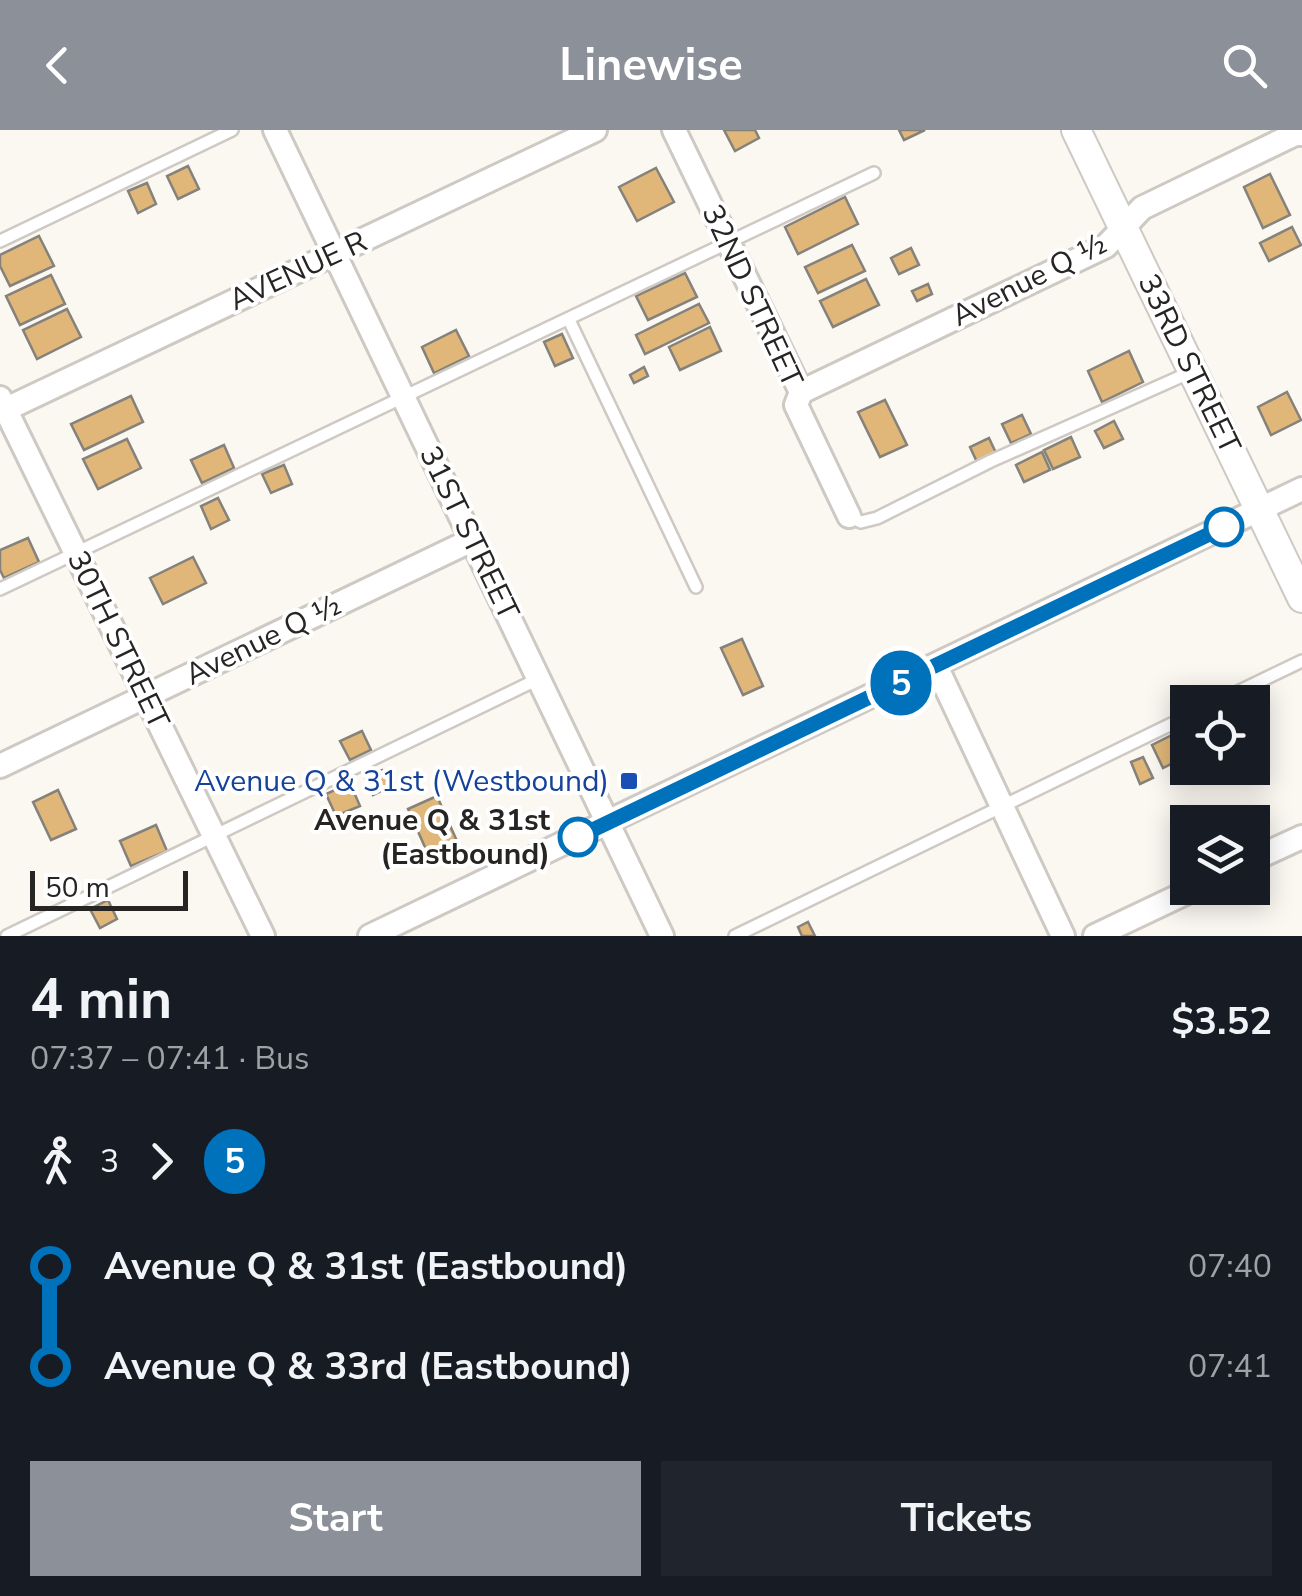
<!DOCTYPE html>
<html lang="en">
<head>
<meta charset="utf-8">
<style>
	:root { --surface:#171b24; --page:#20242c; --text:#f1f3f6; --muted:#9ea1a6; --accent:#8c9099 }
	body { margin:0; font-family:"Nunito Sans",sans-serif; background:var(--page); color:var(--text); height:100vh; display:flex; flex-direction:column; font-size:38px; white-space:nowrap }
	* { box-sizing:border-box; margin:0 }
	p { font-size:32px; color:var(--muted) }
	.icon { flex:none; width:55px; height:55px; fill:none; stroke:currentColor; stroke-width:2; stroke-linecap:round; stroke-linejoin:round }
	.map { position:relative; height:806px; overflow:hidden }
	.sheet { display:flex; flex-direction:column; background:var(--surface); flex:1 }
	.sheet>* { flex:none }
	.badge { padding:0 20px; border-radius:32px; font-size:35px; line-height:65px }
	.controls { position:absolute; left:1170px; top:555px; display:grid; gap:20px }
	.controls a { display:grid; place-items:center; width:100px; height:100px; border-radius:0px; background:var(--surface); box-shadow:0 5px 25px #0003; font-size:50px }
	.scale { position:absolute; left:30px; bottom:25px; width:158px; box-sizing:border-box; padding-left:10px; border:5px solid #272523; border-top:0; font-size:28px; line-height:35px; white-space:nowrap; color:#272523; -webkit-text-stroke:8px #fff; paint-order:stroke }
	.map>.badge { position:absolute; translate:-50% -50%; box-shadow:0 0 0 5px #fff }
	.legs { display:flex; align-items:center; gap:15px; height:110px; padding:0 30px; font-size:32px }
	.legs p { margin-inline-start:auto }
	.overview { display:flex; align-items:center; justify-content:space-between; height:170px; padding:0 30px }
	h1 { font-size:55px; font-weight:700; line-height:75px }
	.action { display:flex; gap:20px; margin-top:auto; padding:20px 30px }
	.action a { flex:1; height:115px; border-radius:0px; background:var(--accent); color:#fff; font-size:40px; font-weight:700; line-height:115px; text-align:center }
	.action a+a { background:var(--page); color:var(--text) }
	ul { padding:0 30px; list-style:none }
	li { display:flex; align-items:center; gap:35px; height:100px; font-size:38px }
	li i { display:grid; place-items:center; width:15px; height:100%; margin:0 12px; background:currentColor }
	li i::after { content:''; width:25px; height:25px; margin:-12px; border:8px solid; border-radius:50%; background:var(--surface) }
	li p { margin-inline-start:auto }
	li:first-child i { background:linear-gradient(#0000 50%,currentColor 0) }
	li:last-child i { background:linear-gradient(currentColor 50%,#0000 0) }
	header { display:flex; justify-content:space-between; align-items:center; height:130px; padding:0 30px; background:var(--accent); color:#fff; font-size:45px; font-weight:700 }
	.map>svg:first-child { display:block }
	.building { fill:#e0b779; stroke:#85817b; stroke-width:2.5 }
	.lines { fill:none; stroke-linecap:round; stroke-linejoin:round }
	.service-casing { stroke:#cec9c3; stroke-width:16 }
	.minor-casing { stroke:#cec9c3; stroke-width:28 }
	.tertiary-casing { stroke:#cec9c3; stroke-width:32 }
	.service { stroke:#fff; stroke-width:11 }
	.minor { stroke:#fff; stroke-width:22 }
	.tertiary { stroke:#fff; stroke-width:28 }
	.line-1-casing { stroke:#fff; stroke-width:22 }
	.line-1 { stroke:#0072bc; stroke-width:15 }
	.stop-1-dot { fill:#fff; stroke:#0072bc; stroke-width:5 }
	.transit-dot { fill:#1a4fb4; stroke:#fff; stroke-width:4 }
	.labels { text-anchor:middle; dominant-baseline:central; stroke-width:8; stroke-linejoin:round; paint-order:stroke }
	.street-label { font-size:30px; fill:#272523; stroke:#fff }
	.transit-label { font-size:30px; fill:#164399; stroke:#fff; text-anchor:end }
	.stop-label { font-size:30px; font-weight:bold; fill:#272523; stroke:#fff; text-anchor:end }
</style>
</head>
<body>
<header><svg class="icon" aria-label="back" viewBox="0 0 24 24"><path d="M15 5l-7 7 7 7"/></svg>Linewise<svg class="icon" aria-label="search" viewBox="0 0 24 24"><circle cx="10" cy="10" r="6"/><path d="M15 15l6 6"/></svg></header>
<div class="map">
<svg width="1302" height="806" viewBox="0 0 1302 806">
	<rect width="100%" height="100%" fill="#fbf7f1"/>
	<!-- building -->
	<g class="building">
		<polygon points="724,0 755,0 759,8 735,21"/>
		<polygon points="899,0 925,0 904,10"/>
		<polygon points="188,36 199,59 178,69 167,46"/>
		<polygon points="656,38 674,72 637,91 619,57"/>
		<polygon points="1270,44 1290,85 1263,98 1244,57"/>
		<polygon points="147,53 156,74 138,83 128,61"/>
		<polygon points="845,67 858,94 798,124 785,97"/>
		<polygon points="1292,97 1301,115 1269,131 1260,113"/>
		<polygon points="39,106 54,136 10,156 0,136 0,125"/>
		<polygon points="852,115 865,141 818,163 805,137"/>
		<polygon points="911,118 919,135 899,144 891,128"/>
		<polygon points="685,143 697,167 648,190 636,166"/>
		<polygon points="51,145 65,174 20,195 6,166"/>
		<polygon points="866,149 879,175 833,197 820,171"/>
		<polygon points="928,154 932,164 917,171 912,161"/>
		<polygon points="699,174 709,193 645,224 636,205"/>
		<polygon points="67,179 81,207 37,229 23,200"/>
		<polygon points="710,197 721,221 680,240 669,217"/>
		<polygon points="456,200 469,226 434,243 422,217"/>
		<polygon points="562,204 573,228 555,236 544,212"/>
		<polygon points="1129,221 1143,252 1102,272 1088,241"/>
		<polygon points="644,237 648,246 634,253 630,245"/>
		<polygon points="1287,262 1301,290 1271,305 1258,277"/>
		<polygon points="131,266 143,292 84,320 71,294"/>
		<polygon points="885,270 907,315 880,327 858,282"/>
		<polygon points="1022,285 1031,304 1011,313 1002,294"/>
		<polygon points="1114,291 1123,309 1104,318 1095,301"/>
		<polygon points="1071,307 1080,327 1053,339 1044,320"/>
		<polygon points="989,308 996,323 977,332 970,317"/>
		<polygon points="127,309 141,338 98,359 83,329"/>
		<polygon points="224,315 234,338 202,353 191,330"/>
		<polygon points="1042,322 1050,340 1024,352 1016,335"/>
		<polygon points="284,335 292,354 271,363 262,344"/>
		<polygon points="218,368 229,390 211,399 201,376"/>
		<polygon points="28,408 39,432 4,448 0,440 0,420"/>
		<polygon points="193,427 206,453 163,474 150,448"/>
		<polygon points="742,509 763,556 743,565 721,518"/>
		<polygon points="362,601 371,620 350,630 340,611"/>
		<polygon points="1176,603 1187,626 1163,638 1152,615"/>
		<polygon points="1143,627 1153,648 1140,654 1131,632"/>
		<polygon points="382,640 390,657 373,665 365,647"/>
		<polygon points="350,653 360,676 336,686 326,664"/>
		<polygon points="58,660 76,699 51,710 33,672"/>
		<polygon points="437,666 457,711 428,724 408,679"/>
		<polygon points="156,695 167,721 131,736 120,711"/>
		<polygon points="108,770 117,789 100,798 90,779"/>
		<polygon points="808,792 815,806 802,806 798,797"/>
	</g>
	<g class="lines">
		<!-- service casing -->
		<g class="service-casing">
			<g id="service">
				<polyline points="0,111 232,0"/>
				<polyline points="569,190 696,457"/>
				<polyline points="849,386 861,392 877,388 991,331 1191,242"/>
				<polyline points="0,459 874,43"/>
				<polyline points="1217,572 1302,531"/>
				<polyline points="7,806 538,549"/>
				<polyline points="735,806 1188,586"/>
			</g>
		</g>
		<!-- minor casing -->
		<g class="minor-casing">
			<g id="minor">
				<polyline points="275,0 662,806"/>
				<polyline points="674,0 801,262 796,275 849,386"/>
				<polyline points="801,262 1106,116 1142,78 1295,4 1302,4"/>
				<polyline points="0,268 263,806"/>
				<polyline points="0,282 595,0"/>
				<polyline points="936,536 1063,806"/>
				<polyline points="0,636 472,410"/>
				<polyline points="1252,730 1302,707"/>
				<polyline points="370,806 1302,359"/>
				<polyline points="1095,806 1196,758"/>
			</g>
		</g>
		<!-- tertiary casing -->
		<g class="tertiary-casing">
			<polyline id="tertiary" points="1076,0 1302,468"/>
		</g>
		<!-- service -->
		<use href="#service" class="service"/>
		<!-- minor -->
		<use href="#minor" class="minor"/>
		<!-- tertiary -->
		<use href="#tertiary" class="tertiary"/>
	</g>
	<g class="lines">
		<!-- line-1 casing -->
		<g class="line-1-casing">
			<polyline id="line-1" points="578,707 1224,397"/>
		</g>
		<!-- line-1 -->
		<use href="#line-1" class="line-1"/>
	</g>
	<!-- markers -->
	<g class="stop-1-dot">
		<circle cx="1224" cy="397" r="18"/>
		<circle cx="578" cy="707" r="18"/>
	</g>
	<rect class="transit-dot" x="619" y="641" width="20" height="20" rx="5"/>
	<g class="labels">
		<!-- street labels -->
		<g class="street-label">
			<text transform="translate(298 141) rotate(-25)">AVENUE R</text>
			<text transform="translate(1029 150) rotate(-27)">Avenue Q ½</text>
			<text transform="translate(752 166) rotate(65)">32ND STREET</text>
			<text transform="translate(1189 234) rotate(64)">33RD STREET</text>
			<text transform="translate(469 403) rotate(64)">31ST STREET</text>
			<text transform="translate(118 510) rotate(64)">30TH STREET</text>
			<text transform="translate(263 510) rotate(-26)">Avenue Q ½</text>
		</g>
		<!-- transit labels -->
		<g class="transit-label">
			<text x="609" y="651">Avenue Q &amp; 31st (Westbound)</text>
		</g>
		<!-- stop labels -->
		<g class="stop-label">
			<text x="550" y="690">Avenue Q &amp; 31st<tspan x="550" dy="34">(Eastbound)</tspan></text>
		</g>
	</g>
</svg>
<div class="controls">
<a><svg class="icon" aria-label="locate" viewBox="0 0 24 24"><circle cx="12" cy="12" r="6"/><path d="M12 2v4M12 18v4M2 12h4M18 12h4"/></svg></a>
<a><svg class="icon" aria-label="layers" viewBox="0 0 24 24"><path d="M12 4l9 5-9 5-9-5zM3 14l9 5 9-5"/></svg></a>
</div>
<div class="scale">50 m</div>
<b class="badge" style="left:901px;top:553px;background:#0072bc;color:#fff">5</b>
</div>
<section class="sheet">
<div class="overview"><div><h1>4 min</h1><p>07:37 – 07:41 · Bus</p></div><b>$3.52</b></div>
<div class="legs"><svg class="icon" aria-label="walk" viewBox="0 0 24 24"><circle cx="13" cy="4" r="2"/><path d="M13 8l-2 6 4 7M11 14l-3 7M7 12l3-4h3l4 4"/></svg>3<svg class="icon" aria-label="forward" viewBox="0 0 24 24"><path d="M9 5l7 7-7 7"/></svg><b class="badge" style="background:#0072bc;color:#fff">5</b></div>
<ul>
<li><i style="color:#0072bc"></i><b>Avenue Q &amp; 31st (Eastbound)</b><p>07:40</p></li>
<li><i style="color:#0072bc"></i><b>Avenue Q &amp; 33rd (Eastbound)</b><p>07:41</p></li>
</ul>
<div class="action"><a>Start</a><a>Tickets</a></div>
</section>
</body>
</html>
